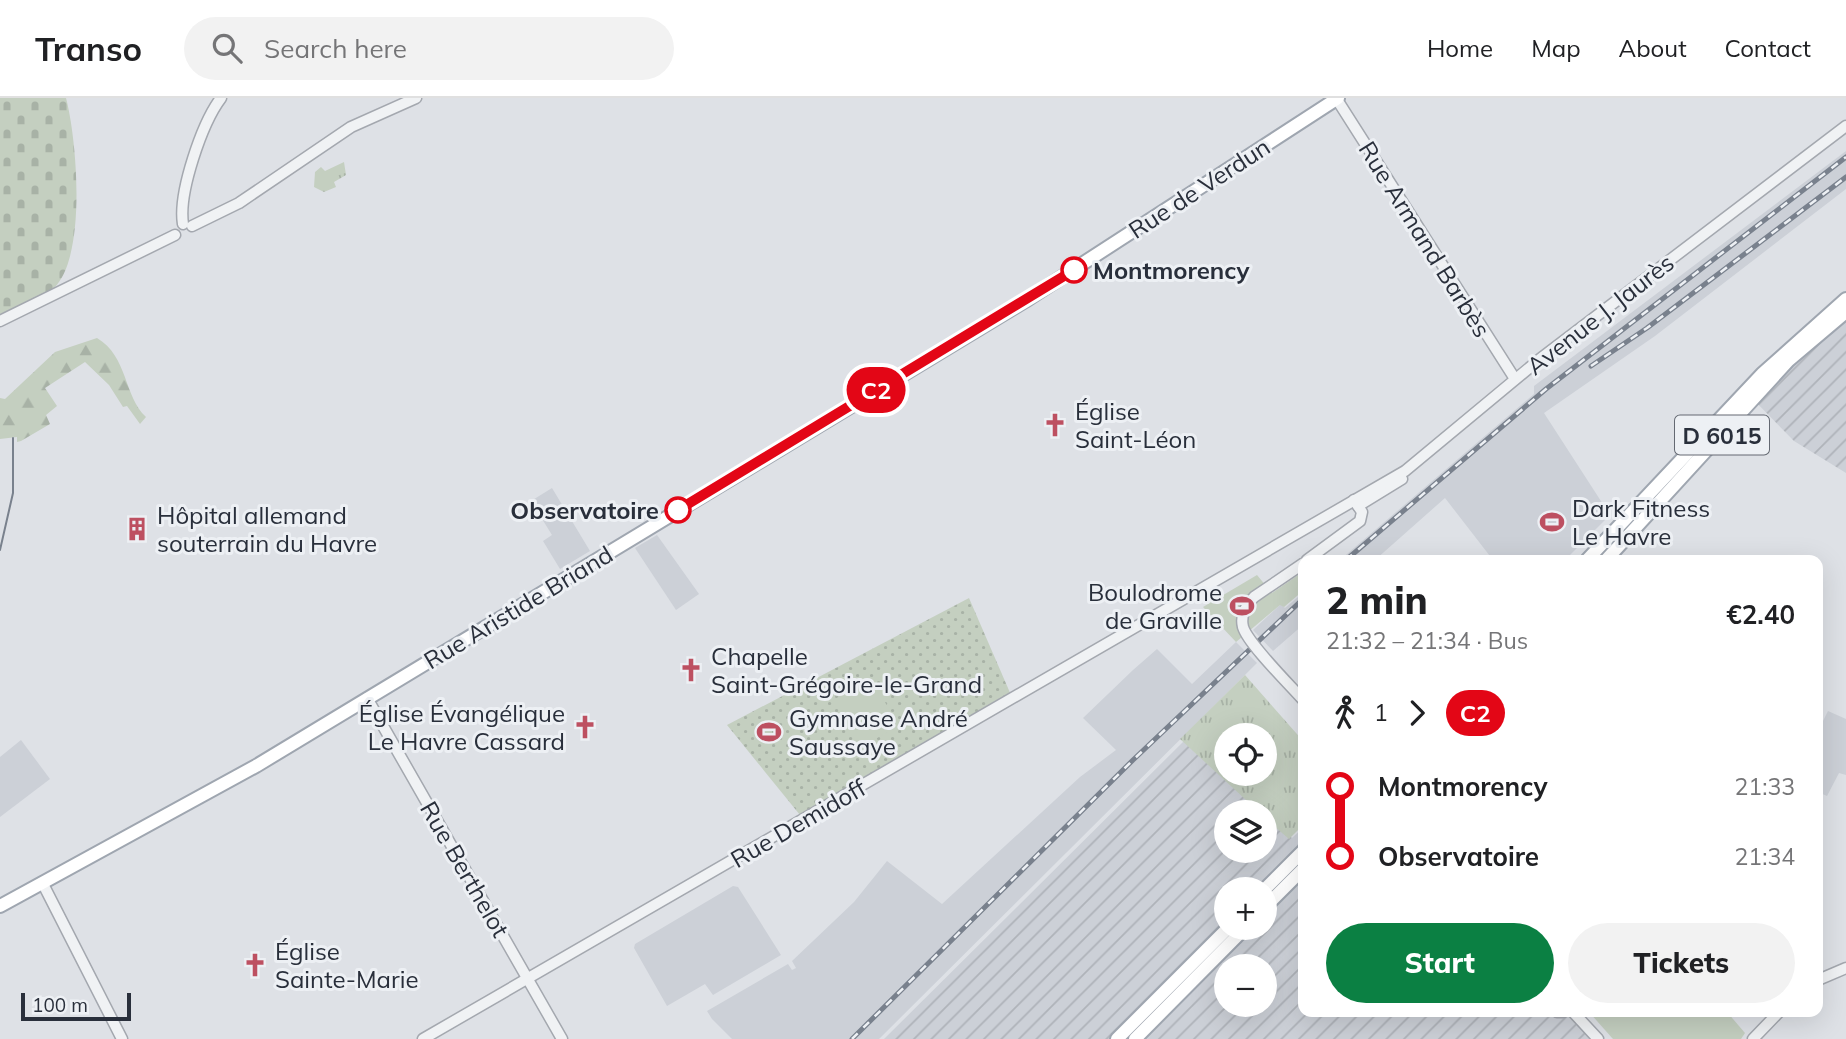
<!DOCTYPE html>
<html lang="en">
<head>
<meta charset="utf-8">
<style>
	:root { --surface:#fff; --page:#f2f2f2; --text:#202124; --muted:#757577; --line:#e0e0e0; --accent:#0b8043 }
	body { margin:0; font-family:Mulish,sans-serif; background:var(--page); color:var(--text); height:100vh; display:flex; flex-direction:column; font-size:26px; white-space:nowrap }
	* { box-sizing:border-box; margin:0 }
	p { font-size:23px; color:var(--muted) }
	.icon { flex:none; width:38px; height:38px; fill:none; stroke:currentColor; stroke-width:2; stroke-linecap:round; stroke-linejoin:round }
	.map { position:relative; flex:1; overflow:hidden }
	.sheet { position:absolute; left:1298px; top:457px; width:525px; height:462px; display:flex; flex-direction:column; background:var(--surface); border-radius:14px; box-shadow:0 7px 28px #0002 }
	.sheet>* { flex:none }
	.badge { padding:0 14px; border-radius:23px; font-size:24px; line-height:46px }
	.fabs { position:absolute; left:1214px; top:625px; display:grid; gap:14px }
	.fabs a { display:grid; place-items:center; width:63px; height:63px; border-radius:50%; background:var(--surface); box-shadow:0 7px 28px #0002; font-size:35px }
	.scale { position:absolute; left:21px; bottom:18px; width:110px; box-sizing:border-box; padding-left:7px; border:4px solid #292f3b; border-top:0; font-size:19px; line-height:24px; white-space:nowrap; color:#292f3b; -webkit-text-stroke:5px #edf0f4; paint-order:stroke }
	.map>.badge { position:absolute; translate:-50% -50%; box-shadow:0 0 0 4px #fff }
	.legs { display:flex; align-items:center; gap:10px; height:77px; padding:0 28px; font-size:23px }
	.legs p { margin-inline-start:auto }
	.summary { display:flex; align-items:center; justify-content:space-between; height:119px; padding:0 28px }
	h1 { font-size:38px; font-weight:800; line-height:52px }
	.primary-button { display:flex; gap:14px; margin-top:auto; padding:14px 28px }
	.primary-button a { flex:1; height:80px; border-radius:42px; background:var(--accent); color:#fff; font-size:28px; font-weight:800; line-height:80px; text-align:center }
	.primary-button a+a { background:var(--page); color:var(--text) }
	ul { padding:0 28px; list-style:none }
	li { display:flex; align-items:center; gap:24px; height:70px; font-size:26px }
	li i { display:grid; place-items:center; width:10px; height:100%; margin:0 9px; background:currentColor }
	li i::after { content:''; width:18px; height:18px; margin:-9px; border:5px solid; border-radius:50%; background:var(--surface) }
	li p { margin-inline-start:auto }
	li:first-child i { background:linear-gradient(#0000 50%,currentColor 0) }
	li:last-child i { background:linear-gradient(currentColor 50%,#0000 0) }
	header { display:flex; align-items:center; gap:42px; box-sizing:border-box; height:98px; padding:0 35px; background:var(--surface); border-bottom:2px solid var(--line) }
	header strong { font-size:33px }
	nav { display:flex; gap:38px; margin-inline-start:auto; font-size:24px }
	.search { width:490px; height:63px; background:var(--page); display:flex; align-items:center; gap:18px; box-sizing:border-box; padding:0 24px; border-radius:38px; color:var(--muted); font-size:26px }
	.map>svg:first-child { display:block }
	.built { fill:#ccd0d7 }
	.industrial { fill:url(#industrial-furrows); fill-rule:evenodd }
	.grass { fill:url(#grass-tufts); fill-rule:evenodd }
	.forest { fill:url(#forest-firs) }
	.cemetery { fill:url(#cemetery-stones) }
	.park { fill:url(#park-dots) }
	.pitch { fill:#c4cfc0 }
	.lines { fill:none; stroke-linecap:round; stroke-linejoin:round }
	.minor-casing { stroke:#a4a8af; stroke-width:13 }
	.major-casing { stroke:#9fa6b0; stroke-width:16 }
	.minor { stroke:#f0f2f4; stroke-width:10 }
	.major { stroke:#fff; stroke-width:12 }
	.tram { stroke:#79818d; stroke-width:2 }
	.rail-casing { stroke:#79818d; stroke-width:5 }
	.rail { stroke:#edf0f4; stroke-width:2.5; stroke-dasharray:8; stroke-linecap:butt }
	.minor-bridge-casing { stroke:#a4a8af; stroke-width:13; stroke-linecap:butt }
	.minor-bridge { stroke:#f0f2f4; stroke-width:10 }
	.line-1-casing { stroke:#fff; stroke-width:16 }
	.line-1 { stroke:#e30616; stroke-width:10 }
	.stop-1-dot { fill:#fff; stroke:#e30616; stroke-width:3.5 }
	.labels { text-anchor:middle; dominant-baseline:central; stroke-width:6; stroke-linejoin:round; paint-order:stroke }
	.shield { fill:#edf0f4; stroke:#646972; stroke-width:2 }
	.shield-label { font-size:23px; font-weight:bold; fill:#292f3b }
	.street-label { font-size:24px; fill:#292f3b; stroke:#edf0f4 }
	.stop-label { font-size:24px; font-weight:bold; fill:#292f3b; stroke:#edf0f4; text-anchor:start }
	.poi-label { font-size:24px; fill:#292f3b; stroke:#edf0f4; text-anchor:start }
</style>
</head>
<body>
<header>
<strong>Transo</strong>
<div class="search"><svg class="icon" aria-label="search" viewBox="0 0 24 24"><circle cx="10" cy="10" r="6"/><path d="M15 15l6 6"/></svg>Search here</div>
<nav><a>Home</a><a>Map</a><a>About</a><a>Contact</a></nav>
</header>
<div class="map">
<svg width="1846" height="941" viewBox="0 0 1846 941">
	<defs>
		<pattern id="industrial-furrows" width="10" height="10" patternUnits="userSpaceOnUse" patternTransform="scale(1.75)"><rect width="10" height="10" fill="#ccd0d7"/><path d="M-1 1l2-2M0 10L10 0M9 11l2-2" fill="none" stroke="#afb3b9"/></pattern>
		<pattern id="grass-tufts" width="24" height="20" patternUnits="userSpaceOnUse" patternTransform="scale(1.75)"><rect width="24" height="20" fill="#c4cfc0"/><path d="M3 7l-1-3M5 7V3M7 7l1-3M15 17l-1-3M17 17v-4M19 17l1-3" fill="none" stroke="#a8b2a6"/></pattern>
		<pattern id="forest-firs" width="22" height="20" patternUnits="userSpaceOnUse" patternTransform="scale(1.75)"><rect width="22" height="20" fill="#c4cfc0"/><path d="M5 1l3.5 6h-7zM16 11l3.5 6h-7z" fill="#a8b2a6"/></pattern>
		<pattern id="cemetery-stones" width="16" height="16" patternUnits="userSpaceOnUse" patternTransform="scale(1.75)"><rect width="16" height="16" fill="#c4cfc0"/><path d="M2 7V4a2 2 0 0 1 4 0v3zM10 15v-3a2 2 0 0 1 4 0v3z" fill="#a8b2a6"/></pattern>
		<pattern id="park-dots" width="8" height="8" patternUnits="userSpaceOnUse" patternTransform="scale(1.75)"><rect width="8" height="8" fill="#c4cfc0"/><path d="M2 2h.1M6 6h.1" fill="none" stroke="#a8b2a6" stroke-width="1.8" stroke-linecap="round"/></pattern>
	</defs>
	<rect width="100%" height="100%" fill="#dee1e6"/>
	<!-- built -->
	<g class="built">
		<polygon points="1846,53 1846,91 1655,238 1544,315 1610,417 1565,462 1493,462 1445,400 1375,462 1340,462 1534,296 1534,288"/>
		<polygon points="552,390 590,453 560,471 543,443 552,437 531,403"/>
		<polygon points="657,437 699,496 676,512 635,450"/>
		<polygon points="1304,494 1304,526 1273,553 1253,532 1281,506 1285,510"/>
		<polygon points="1236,544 1257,565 879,941 732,941 712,921 707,913 788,866 792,872 796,870 792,863 854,804 887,763 942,806 1080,679 1116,652 1083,620 1133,572 1157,551 1192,586"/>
		<polygon points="1828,613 1846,621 1846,677 1839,675 1827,698 1818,694 1818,633"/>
		<polygon points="21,642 50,681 0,719 0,659"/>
		<polygon points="733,788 738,789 781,857 713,897 705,886 667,908 634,850 635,846"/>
	</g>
	<!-- industrial -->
	<g class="industrial">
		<polygon points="1846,210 1846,375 1794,343 1749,297"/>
		<path d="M1184,643L1263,714H1227V752H1265V716L1292,740L1304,729V914H1566L1590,941H884ZM1227,791H1265V830H1227ZM1227,868H1265V906H1227Z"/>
	</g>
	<!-- grass -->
	<g class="grass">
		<polygon points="344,64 346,77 334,84 336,89 324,94 314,89 315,74 321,69 325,73"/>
		<path d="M1245,577L1304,644V726L1289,741L1265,720V714H1259L1180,641ZM1227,637H1265V676H1227Z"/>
	</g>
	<!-- forest -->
	<path class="forest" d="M97,240C128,258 124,299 146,319L140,326L127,308L123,309L109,287L85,264L45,290L57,308L46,317L50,326L21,343L17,344V339L0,341V300L5,301L55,254Z"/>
	<!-- cemetery -->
	<path class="cemetery" d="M0,0H66C77,42 87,158 54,190C41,202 16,209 0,216Z"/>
	<!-- park -->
	<polygon class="park" points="969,500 1011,597 800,717 727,627"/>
	<!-- pitch -->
	<g class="pitch">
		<polygon points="1304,473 1304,492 1284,509 1280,507 1236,544 1203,509 1257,477 1272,495"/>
		<polygon points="873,581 898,629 858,650 833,602"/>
		<polygon points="1589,914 1727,914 1745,935 1741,941 1613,941"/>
	</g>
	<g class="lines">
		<!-- minor casing -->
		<g class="minor-casing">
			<g id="minor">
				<polyline points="1336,0 1515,281"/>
				<path d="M183,126C178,95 202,25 221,0"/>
				<polyline points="192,128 239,105 351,29 416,0"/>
				<polyline points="0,223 175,137"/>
				<polyline points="1358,408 1402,381"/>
				<polyline points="1307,462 1360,423 1362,414 1354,402"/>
				<polyline points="367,600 562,941"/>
				<polyline points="43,786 122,941"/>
				<polyline points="1818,882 1846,870"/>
				<polyline points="1557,914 1563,914"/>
				<polyline points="1573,914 1598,941"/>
				<polyline points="423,941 1405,373 1540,261 1846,28"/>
				<polyline points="1753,941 1779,914"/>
			</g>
		</g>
		<!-- major casing -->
		<g class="major-casing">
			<g id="major">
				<polyline points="1587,462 1762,276 1846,201"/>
				<polyline points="1606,462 1788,263 1846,214"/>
				<polyline points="1265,791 1304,752"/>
				<polyline points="0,808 256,668 1025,203 1338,0"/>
				<polyline points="1265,809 1304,770"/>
				<polyline points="1117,941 1228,830"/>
				<polyline points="1135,941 1245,830"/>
			</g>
		</g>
		<!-- minor -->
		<use href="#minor" class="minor"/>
		<!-- major -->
		<use href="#major" class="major"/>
		<!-- tram -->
		<polyline class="tram" points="0,452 13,395 13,340"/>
		<!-- rail casing -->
		<g class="rail-casing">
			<g id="rail">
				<polyline points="1591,268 1647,230 1846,79"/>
				<polyline points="1346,462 1546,291 1846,59"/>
				<polyline points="852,941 1133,662 1304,500"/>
			</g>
		</g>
		<!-- rail -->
		<use href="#rail" class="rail"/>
		<!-- minor-bridge casing -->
		<g class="minor-bridge-casing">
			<path id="minor-bridge" d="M1304,465L1254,499C1246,508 1240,517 1243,529C1248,546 1291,588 1304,603"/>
		</g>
		<!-- minor-bridge -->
		<use href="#minor-bridge" class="minor-bridge"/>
	</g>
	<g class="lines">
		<!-- line-1 casing -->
		<g class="line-1-casing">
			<polyline id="line-1" points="678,412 1074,172"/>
		</g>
		<!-- line-1 -->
		<use href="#line-1" class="line-1"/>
	</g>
	<!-- icons -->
	<defs>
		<g id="church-bare" transform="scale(1.89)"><path d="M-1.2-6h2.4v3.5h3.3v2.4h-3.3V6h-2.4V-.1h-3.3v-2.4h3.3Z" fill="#bd5061" stroke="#edf0f4" stroke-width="2.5" paint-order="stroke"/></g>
		<g id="stadium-bare" transform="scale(1.89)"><path d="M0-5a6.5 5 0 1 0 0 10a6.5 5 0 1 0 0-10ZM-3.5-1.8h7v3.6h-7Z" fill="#bd5061" stroke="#edf0f4" stroke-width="2.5" paint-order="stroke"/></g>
		<g id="building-bare" transform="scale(1.89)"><path d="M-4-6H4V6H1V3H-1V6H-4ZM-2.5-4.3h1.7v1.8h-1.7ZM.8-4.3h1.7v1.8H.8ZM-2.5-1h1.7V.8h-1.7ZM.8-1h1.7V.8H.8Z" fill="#bd5061" stroke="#edf0f4" stroke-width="2.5" paint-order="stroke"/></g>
	</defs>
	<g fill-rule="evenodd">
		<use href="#church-bare" x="1055" y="327"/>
		<use href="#stadium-bare" x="1552" y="424"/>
		<use href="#building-bare" x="137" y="431"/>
		<use href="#stadium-bare" x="1242" y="508"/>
		<use href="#church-bare" x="691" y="572"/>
		<use href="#church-bare" x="585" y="629"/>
		<use href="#stadium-bare" x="769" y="634"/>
		<use href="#church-bare" x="255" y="867"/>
	</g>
	<!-- markers -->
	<g class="stop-1-dot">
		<circle cx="1074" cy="172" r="12"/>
		<circle cx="678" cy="412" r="12"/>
	</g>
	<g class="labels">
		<!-- shield labels -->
		<rect class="shield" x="1675" y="317.5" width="94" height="39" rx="5"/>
		<g class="shield-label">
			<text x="1722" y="337">D 6015</text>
		</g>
		<!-- street labels -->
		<g class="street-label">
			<text transform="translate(1199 90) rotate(-33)">Rue de Verdun</text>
			<text transform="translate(1425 141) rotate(58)">Rue Armand Barbès</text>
			<text transform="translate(1600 216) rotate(-38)">Avenue J. Jaurès</text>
			<text transform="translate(518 509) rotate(-31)">Rue Aristide Briand</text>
			<text transform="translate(798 725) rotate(-30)">Rue Demidoff</text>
			<text transform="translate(465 771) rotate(60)">Rue Berthelot</text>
		</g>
		<!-- stop labels -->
		<g class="stop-label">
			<text x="1093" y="172">Montmorency</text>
			<text x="659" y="412" text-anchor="end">Observatoire</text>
		</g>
		<!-- poi labels -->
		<g class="poi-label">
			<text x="1075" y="313">Église<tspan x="1075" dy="28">Saint-Léon</tspan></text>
			<text x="1572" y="410">Dark Fitness<tspan x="1572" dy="28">Le Havre</tspan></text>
			<text x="157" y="417">Hôpital allemand<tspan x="157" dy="28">souterrain du Havre</tspan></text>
			<text x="1222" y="494" text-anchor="end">Boulodrome<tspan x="1222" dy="28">de Graville</tspan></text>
			<text x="711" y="558">Chapelle<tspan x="711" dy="28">Saint-Grégoire-le-Grand</tspan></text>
			<text x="565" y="615" text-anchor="end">Église Évangélique<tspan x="565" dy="28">Le Havre Cassard</tspan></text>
			<text x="789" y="620">Gymnase André<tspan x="789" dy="28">Saussaye</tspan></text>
			<text x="275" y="853">Église<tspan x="275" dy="28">Sainte-Marie</tspan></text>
		</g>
	</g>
</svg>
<div class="fabs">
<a><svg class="icon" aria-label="locate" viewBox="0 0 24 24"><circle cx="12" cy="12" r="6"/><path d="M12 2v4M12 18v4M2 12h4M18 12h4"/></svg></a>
<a><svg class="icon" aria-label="layers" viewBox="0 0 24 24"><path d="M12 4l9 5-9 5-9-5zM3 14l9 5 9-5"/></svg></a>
<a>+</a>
<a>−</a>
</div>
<div class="scale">100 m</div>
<b class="badge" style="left:876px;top:292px;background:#e30616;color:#fff">C2</b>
<section class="sheet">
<div class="summary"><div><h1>2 min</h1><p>21:32 – 21:34 · Bus</p></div><b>€2.40</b></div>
<div class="legs"><svg class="icon" aria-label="walk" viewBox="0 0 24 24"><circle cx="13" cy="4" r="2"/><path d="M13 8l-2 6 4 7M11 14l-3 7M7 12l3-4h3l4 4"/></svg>1<svg class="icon" aria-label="forward" viewBox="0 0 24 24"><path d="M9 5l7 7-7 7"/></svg><b class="badge" style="background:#e30616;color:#fff">C2</b></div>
<ul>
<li><i style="color:#e30616"></i><b>Montmorency</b><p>21:33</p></li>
<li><i style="color:#e30616"></i><b>Observatoire</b><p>21:34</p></li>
</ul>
<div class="primary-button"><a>Start</a><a>Tickets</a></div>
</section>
</div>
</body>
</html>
